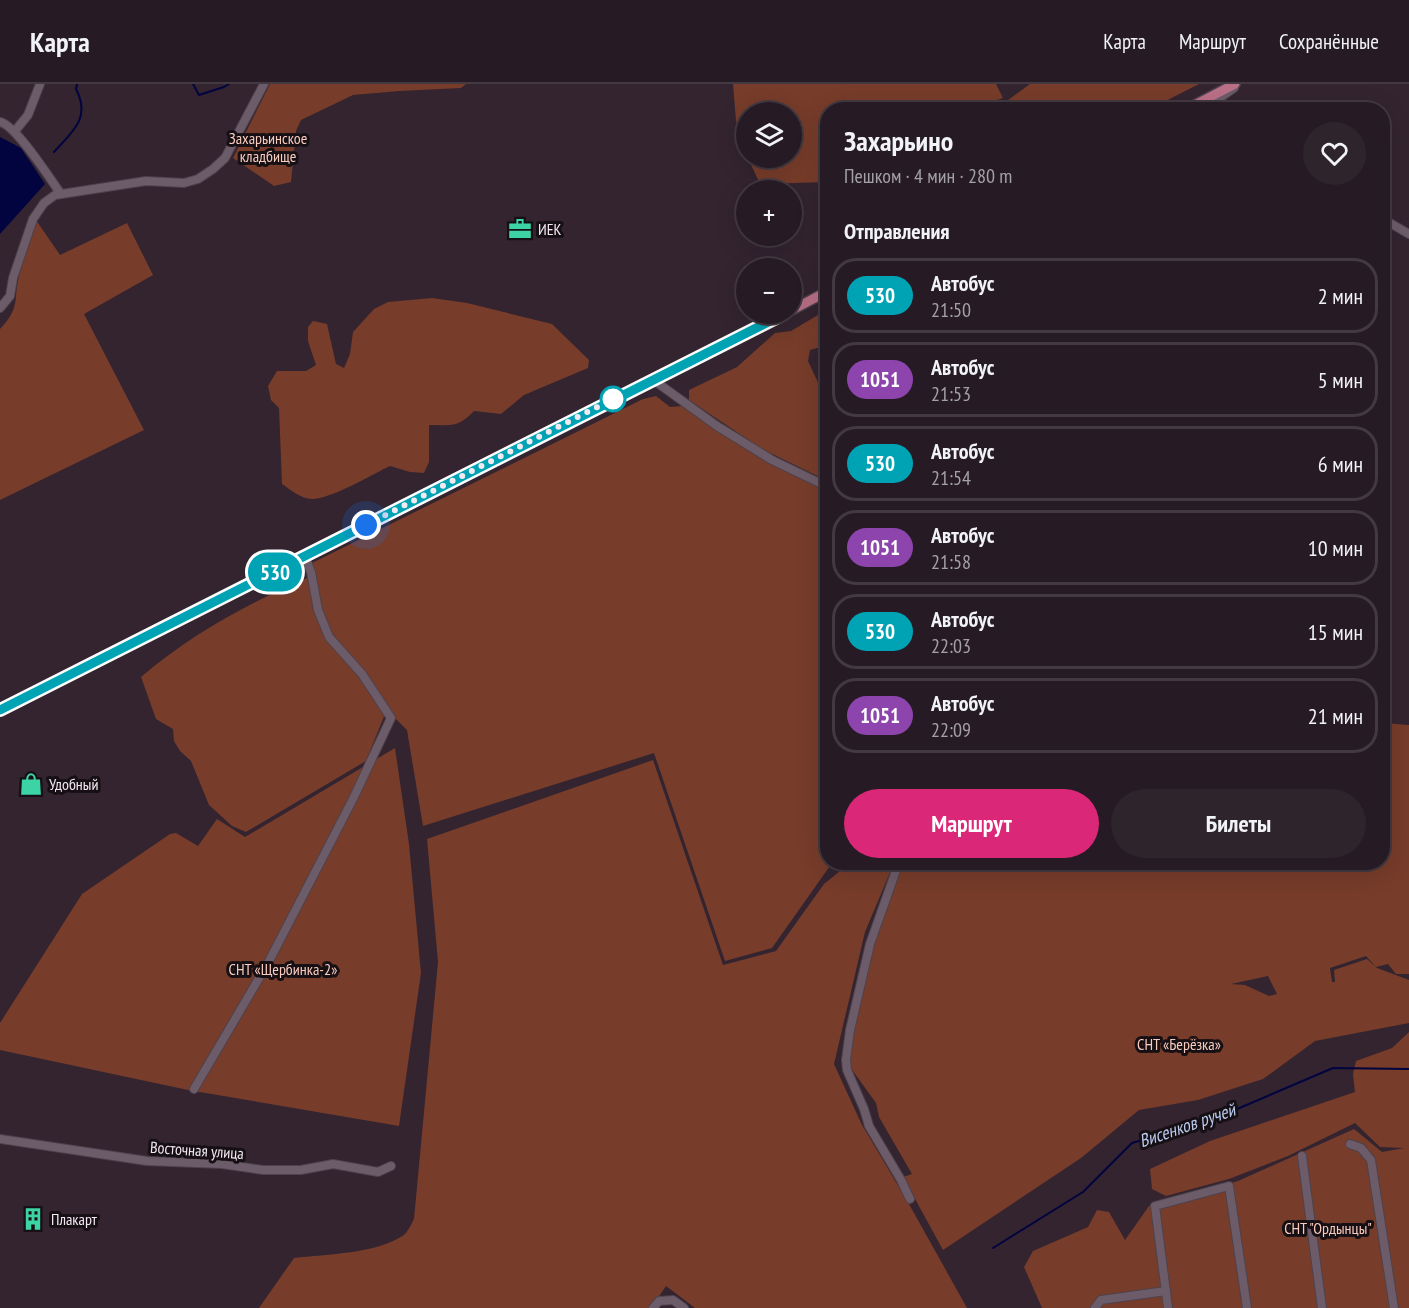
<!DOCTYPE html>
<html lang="ru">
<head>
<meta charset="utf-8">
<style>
	:root { --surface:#261b24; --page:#2e242c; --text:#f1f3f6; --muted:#a4a1a6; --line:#423941; --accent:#db2777 }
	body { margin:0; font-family:"PT Sans Narrow",sans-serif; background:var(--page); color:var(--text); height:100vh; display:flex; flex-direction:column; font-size:22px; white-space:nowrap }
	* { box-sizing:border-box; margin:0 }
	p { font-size:20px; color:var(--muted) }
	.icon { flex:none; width:33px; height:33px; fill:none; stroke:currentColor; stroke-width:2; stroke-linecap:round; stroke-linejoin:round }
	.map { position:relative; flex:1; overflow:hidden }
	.details { position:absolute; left:820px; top:18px; width:570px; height:768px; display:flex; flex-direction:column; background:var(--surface); border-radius:24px; box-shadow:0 6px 24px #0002,0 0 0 2px var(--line) }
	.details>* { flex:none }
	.badge { padding:0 12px; border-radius:20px; font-size:21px; line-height:39px }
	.fabs { position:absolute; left:736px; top:18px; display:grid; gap:12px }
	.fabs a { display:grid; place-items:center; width:66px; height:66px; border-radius:50%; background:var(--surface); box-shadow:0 6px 24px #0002,0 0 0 2px var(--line); font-size:30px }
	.you { position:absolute; width:30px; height:30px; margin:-15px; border:4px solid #fff; border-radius:50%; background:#1a73e8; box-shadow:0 0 0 9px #1a73e833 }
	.map>.badge { position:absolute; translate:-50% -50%; box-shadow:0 0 0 3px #fff }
	h2 { padding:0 24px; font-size:22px; line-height:54px }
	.round { display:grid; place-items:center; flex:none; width:63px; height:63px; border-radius:32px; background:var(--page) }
	.overview { display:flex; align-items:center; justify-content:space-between; height:102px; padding:0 24px }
	h1 { font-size:28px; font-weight:600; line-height:45px }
	.button { display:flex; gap:12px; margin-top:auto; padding:12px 24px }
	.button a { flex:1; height:69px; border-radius:36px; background:var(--accent); color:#fff; font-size:24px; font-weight:600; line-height:69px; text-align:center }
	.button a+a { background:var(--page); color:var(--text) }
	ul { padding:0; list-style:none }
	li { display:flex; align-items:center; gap:18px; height:75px; margin:0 12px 9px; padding:0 12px; border:3px solid var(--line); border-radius:24px }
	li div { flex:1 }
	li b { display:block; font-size:22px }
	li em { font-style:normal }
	li .badge { min-width:66px; font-weight:700; text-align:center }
	header { display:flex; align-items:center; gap:36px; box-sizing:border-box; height:84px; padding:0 30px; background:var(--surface); border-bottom:2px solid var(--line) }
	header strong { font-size:28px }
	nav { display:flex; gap:33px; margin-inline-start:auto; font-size:21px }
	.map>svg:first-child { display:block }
	.green { fill:#773c2a; fill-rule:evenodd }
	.water { fill:#02043f }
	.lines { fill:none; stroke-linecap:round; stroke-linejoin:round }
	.stream { stroke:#02043f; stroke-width:2 }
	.minor-casing { stroke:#4e424c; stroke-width:10 }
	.major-casing { stroke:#4e424c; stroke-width:12 }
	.minor { stroke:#6c5c69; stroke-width:8 }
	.major { stroke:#ba7086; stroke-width:9 }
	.line-casing { stroke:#fff; stroke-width:14 }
	.line { stroke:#00a3b4; stroke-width:9 }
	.walk { stroke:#f2e9f1; stroke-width:6; stroke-dasharray:0 10.8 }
	.stop-dot { fill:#fff; stroke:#00a3b4; stroke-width:3 }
	.labels { text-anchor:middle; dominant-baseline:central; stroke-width:6; stroke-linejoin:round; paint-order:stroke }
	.park-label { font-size:16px; fill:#faccbe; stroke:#161015 }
	.poi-label { font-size:16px; fill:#f2e9f1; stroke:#161015; text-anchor:start }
	.street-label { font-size:16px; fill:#f2e9f1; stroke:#161015 }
	.water-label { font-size:18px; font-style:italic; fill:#bbcbf0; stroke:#161015 }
</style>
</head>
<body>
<header>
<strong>Карта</strong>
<nav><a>Карта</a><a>Маршрут</a><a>Сохранённые</a></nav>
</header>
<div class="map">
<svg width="1409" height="1224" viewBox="0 0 1409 1224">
	<rect width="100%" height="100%" fill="#332430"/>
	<!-- green -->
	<g class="green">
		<polygon points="270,0 466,0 461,4 399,7 353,11 301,36 296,47 291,98 274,102 233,74"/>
		<polygon points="733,0 996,0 1003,14 985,20 982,25 828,26 828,98 760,100 748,74 792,74 792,28 747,28 747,70 736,37"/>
		<polygon points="1030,0 1199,0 1150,25 996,25"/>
		<path d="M36,136L60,171L127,139L153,191L84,230L144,346L0,416V245C21,223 13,216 19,192C24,173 31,155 36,136Z"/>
		<path d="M432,214L467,219L552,240L589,276L588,284L524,311L501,330L474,327C458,344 451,341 429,341V378L424,389L410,388L390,382C371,391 331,415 312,415C301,415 291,406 282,400L279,324L271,316L268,302L277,287H306L316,281L308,257V243L313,237L327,240L336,280L344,284L350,270L353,248L374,225L388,218Z"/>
		<polygon points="828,225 828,261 810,266 808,277 828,320 828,397 762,365 689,316 689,306 737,283 775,249 791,247"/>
		<polygon points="656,312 670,323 682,322 765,377 828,407 828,778 832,779 772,864 725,877 654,669 423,742 407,646 395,634 365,587 336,556 330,547 320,522 312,479 643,315"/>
		<path d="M309,493L315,526L344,573L385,630L366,677L246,748L232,742L209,721L191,677L180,667L174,657L173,645L156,635L141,593C191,550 249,519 309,493Z"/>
		<path d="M1383,639L1409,641V890H1396L1388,880L1376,883L1366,872L1330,884L1332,898H1335L1334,886L1367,875L1377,884L1409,896V939L1315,957L1263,995L1198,1016L1139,1026L1081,1074L943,1166L903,1093L912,1090L879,1033L876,1019L850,983L849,961L870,870L902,779L1383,778ZM1268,892L1277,910L1269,912L1245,901L1231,900Z"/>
		<polygon points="395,664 409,760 421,889 399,1042 188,1006 0,966 0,939 82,810 170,750 176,749 198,762 217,735 245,753"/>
		<path d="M653,676L723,881L776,867L824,800L850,779H894L865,848L834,980L862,1041L909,1120L967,1224H695L666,1202L651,1224H259L294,1174C327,1170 376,1170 404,1151C408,1147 411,1141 414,1135L438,878L427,755Z"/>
		<polygon points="1409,948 1409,1224 1042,1224 1024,1183 1033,1167 1088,1143 1097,1126 1109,1128 1125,1156 1149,1122 1238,1097 1354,1045 1382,1068 1404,1064 1380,1063 1355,1039 1288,1072 1229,1095 1166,1112 1152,1105 1150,1085 1210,1057 1355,1008 1353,990 1356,977 1392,964"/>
	</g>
	<!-- water -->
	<polygon class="water" points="0,53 21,64 45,100 0,150"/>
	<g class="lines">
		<!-- stream -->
		<g class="stream">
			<polyline points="193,0 199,11 224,3 229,0"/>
			<path d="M54,68C73,47 91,34 76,5L77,0"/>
			<polyline points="993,1164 1083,1108 1132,1059 1209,1037 1333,984 1409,985"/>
		</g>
		<!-- minor casing -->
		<g class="minor-casing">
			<g id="minor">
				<polyline points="1200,26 1217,16 1234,4"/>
				<path d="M0,38C16,41 50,95 61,110"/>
				<polyline points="15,47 28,31 40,0"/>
				<polyline points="1383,135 1409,150"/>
				<polyline points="0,224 10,212 13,194 33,135 44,119 55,111 146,97 184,99 198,95 213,85 225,74 264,0"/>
				<polyline points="652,295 717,342 772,376 828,403"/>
				<polyline points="899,778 870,860 850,946 846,976 847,986 864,1025 869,1042 901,1096 910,1115"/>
				<polyline points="194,1005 268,879 353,715 391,634 362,590 329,553 318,526 311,488 305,473"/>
				<polyline points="0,1055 147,1077 222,1080 263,1086 301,1086 333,1080 378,1088 391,1082"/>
				<polyline points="1350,1060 1361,1064 1371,1076 1394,1224"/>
				<polyline points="1302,1072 1322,1224"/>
				<polyline points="653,1224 659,1217 673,1216 684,1224"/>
				<polyline points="1095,1224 1101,1216 1166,1207"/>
				<polyline points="1168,1224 1155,1122 1229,1102 1247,1224"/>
			</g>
		</g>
		<!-- major casing -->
		<g class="major-casing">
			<g id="major">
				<polyline points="1185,26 1235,0"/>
				<polyline points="792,226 828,207"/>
				<polyline points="0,626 784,230"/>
			</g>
		</g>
		<!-- minor -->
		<use href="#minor" class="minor"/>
		<!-- major -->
		<use href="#major" class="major"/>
	</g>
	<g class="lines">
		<!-- line casing -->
		<g class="line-casing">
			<polyline id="line" points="0,626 784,230"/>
		</g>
		<!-- line -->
		<use href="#line" class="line"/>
		<!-- walk -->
		<polyline class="walk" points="366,441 613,315"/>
	</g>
	<!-- icons -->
	<defs>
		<g id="office-bare" transform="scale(1.8)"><path d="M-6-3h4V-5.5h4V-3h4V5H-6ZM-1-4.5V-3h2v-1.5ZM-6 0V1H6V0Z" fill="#3cd4a4" stroke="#161015" stroke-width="2.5" paint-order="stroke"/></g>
		<g id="shop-bare" transform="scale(1.8)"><path d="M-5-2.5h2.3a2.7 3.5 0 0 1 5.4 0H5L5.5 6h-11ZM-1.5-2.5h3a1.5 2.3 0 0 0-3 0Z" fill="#3cd4a4" stroke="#161015" stroke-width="2.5" paint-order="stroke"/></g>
		<g id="building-bare" transform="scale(1.8)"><path d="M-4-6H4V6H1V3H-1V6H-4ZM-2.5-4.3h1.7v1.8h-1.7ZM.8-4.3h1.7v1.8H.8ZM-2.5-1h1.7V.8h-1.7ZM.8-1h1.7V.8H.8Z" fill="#3cd4a4" stroke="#161015" stroke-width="2.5" paint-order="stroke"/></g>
	</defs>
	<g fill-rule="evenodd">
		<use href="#office-bare" x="520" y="145"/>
		<use href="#shop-bare" x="31" y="700"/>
		<use href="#building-bare" x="33" y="1135"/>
	</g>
	<!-- markers -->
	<circle class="stop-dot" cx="613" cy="315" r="12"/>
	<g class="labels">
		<!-- park labels -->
		<g class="park-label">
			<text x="268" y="54">Захарьинское<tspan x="268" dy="18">кладбище</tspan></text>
			<text x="283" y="885">СНТ «Щербинка-2»</text>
			<text x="1179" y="960">СНТ «Берёзка»</text>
			<text x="1328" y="1144">СНТ "Ордынцы"</text>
		</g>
		<!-- poi labels -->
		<g class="poi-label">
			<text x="538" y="145">ИЕК</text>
			<text x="49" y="700">Удобный</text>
			<text x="51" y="1135">Плакарт</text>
		</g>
		<!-- street labels -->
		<g class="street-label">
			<text transform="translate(197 1066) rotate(4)">Восточная улица</text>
		</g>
		<!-- water labels -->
		<g class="water-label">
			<text transform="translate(1187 1041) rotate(-19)">Висенков ручей</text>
		</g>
	</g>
</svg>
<div class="fabs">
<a><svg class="icon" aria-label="layers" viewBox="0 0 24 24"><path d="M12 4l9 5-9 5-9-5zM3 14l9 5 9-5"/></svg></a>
<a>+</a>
<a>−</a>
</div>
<div class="you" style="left:366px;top:441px"></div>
<b class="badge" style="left:275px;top:488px;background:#00a3b4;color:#fff">530</b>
<section class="details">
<div class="overview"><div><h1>Захарьино</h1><p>Пешком · 4 мин · 280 m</p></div><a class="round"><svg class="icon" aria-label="heart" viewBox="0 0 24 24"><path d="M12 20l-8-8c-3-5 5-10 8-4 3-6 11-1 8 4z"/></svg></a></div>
<h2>Отправления</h2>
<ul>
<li><span class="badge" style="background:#00a3b4;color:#fff">530</span><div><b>Автобус</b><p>21:50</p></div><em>2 мин</em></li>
<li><span class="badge" style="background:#8e44ad;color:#fff">1051</span><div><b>Автобус</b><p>21:53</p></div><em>5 мин</em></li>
<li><span class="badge" style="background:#00a3b4;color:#fff">530</span><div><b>Автобус</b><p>21:54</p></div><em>6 мин</em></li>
<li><span class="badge" style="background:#8e44ad;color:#fff">1051</span><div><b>Автобус</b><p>21:58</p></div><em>10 мин</em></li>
<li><span class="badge" style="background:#00a3b4;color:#fff">530</span><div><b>Автобус</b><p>22:03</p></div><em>15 мин</em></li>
<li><span class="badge" style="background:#8e44ad;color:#fff">1051</span><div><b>Автобус</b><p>22:09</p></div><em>21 мин</em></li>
</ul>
<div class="button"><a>Маршрут</a><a>Билеты</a></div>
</section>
</div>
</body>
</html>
